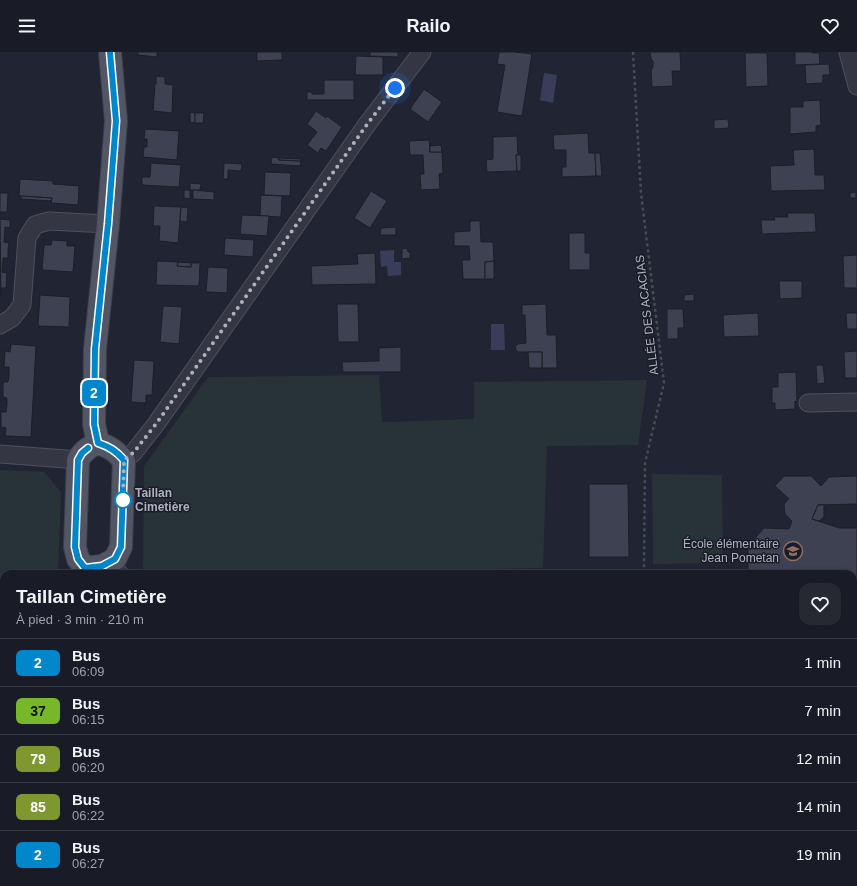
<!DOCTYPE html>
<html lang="fr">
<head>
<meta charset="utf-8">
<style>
	:root { --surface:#191b26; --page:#262832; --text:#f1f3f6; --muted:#9fa1a7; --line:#373943 }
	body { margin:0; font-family:Arial,sans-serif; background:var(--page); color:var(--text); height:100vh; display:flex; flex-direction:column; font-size:15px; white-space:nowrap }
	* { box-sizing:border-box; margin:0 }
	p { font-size:13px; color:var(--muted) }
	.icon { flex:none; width:22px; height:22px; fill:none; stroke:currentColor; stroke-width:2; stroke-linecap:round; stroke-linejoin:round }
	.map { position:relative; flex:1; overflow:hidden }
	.sheet { position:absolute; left:0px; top:518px; width:857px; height:316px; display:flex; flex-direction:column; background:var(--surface); border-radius:12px 12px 0 0; box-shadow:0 2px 6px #0003,0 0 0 1px var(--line) }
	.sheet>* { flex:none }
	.badge { padding:0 8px; border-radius:6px; font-size:14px; line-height:26px }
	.you { position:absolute; width:20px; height:20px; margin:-10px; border:3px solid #fff; border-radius:50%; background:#1a73e8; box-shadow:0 0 0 6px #1a73e833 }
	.map>.badge { position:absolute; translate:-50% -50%; box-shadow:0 0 0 2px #fff }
	.round { display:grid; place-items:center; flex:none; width:42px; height:42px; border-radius:12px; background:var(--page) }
	.head { display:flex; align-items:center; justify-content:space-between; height:68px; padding:0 16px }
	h1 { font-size:19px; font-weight:800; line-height:30px }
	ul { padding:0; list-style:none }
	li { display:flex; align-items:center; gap:12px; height:48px; padding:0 16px; border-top:1px solid var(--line) }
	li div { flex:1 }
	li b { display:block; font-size:15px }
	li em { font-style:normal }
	li .badge { min-width:44px; font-weight:700; text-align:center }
	header { display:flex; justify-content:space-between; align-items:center; height:52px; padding:0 16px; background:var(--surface); font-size:18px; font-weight:800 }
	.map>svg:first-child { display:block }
	.green { fill:#273337 }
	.water { fill:#383e5a }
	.building { fill:#3e4152; stroke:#1c1e29 }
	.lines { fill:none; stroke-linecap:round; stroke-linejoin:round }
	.minor-casing { stroke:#4e515e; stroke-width:19 }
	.major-casing { stroke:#3d404c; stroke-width:24 }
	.path { stroke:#444e55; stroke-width:2.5; stroke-dasharray:3 3; stroke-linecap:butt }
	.minor { stroke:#343643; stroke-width:17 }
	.major { stroke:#525563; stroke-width:22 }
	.line-casing { stroke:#fff; stroke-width:9 }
	.line { stroke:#0086cb; stroke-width:6 }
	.walk { stroke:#aeb0c0; stroke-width:4; stroke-dasharray:0 7.2 }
	.stop-dot { fill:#fff; stroke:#0086cb; stroke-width:2 }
	.labels { text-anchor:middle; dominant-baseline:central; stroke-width:3; stroke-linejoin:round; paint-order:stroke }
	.street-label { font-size:12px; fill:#aeb0c0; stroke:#1a1c27 }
	.stop-label { font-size:12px; font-weight:bold; fill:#aeb0c0; stroke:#1a1c27; text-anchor:start }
	.poi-label { font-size:12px; fill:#aeb0c0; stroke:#1a1c27; text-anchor:end }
</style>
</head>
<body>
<header><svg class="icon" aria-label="menu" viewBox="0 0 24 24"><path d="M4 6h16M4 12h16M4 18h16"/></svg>Railo<svg class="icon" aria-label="heart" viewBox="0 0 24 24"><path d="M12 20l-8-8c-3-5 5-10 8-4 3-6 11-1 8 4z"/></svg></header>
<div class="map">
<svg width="857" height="834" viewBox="0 0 857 834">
	<rect width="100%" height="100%" fill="#212432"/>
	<!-- green -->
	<g class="green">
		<polygon points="379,323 382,370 474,367 474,330 647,328 638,393 547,394 543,516 242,522 143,522 144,414 208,325"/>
		<polygon points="0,418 44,420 61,440 58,522 4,522 4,830 48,830 47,834 0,831"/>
		<polygon points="652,422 722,423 723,511 653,512"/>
	</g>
	<!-- water -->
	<g class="water">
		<polygon points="544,21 557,23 553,51 540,48"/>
		<polygon points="394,198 394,210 401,210 401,223 388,224 387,214 381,215 380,199"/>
		<polygon points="491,272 504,272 505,298 491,298"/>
	</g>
	<!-- building -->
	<g class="building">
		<polygon points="138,0 157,0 157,5 138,3"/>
		<polygon points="257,0 282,0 282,8 257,9"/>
		<polygon points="370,0 398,0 398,5 370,4"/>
		<polygon points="499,0 515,0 532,2 522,64 497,60 505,13 497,12"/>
		<polygon points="650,0 680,0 681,19 672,19 673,34 652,35 651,18 653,15 653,9 651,7"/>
		<polygon points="795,0 812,0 812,1 819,1 820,12 795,13"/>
		<polygon points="745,1 767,1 768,34 746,35"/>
		<polygon points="356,4 383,5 383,23 355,23"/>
		<polygon points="829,12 830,23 823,23 823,31 806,32 805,13"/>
		<polygon points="156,24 165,25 165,32 173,33 172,61 153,59 155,32 156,32"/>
		<polygon points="324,28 354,28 354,48 307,48 307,40 312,40 312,42 324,42"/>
		<polygon points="424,37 442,50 428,70 410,57"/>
		<polygon points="820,48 821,73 816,74 816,80 790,82 790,55 803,55 803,49"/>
		<polygon points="316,59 326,66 327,64 342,75 326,99 321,96 318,101 307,93 317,80 307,72"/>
		<polygon points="190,60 195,61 195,71 190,70"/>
		<polygon points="195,61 204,61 203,71 195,71"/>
		<polygon points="728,67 729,76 714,77 714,68"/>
		<polygon points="145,77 179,79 177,108 143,105 144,95 147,95 147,87 144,87"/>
		<polygon points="588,81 589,101 595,101 596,124 562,125 562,115 566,115 566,98 554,98 553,83"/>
		<polygon points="517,84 518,103 516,103 517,119 487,120 486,108 493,107 493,85"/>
		<polygon points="429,88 430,100 442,100 443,121 439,122 440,137 421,138 420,122 424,122 423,103 410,103 409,89"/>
		<polygon points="441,93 442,100 430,100 430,94"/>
		<polygon points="814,97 815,123 824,123 825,138 771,139 770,114 794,113 793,98"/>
		<polygon points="595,101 600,101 602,124 596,124"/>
		<polygon points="516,103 521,103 521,119 517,119"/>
		<polygon points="272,105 279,106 279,108 301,109 300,114 271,112"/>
		<polygon points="279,106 301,107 301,109 279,108"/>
		<polygon points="151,111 181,113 179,135 142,133 142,125 150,125"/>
		<polygon points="224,111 242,112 241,119 228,118 228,127 223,127"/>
		<polygon points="265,120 291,121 290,144 264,143"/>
		<polygon points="20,127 53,129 53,132 79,134 78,153 51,151 52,146 19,144"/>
		<polygon points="190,131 201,132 200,138 190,138"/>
		<polygon points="184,138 190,138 190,147 184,146"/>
		<polygon points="193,138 214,140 214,148 193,147"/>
		<polygon points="371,139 387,149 370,176 354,166"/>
		<polygon points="856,140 856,146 850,146 850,141"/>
		<polygon points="0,141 8,141 7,160 0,160"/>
		<polygon points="261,143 282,144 281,165 260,164"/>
		<polygon points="21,144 52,146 51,149 21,147"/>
		<polygon points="154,154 181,155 178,191 159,189 160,174 153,174"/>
		<polygon points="181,155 188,156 187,170 180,169"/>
		<polygon points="787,161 815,161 816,180 762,182 761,168 775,168 774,165 788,165"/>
		<polygon points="242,163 269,164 267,184 240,182"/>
		<polygon points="0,167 10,168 10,176 5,175 4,190 9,191 8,198 8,206 3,206 2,220 7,221 6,236 1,236 1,244"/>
		<polygon points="470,169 480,169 481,190 493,190 494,209 485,210 485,227 463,227 462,208 470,208 469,194 454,194 454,180 470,179"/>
		<polygon points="396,175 396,183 380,183 381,176"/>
		<polygon points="569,181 585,181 585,201 590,201 590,218 569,218"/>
		<polygon points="225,186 254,188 253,205 224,203"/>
		<polygon points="52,188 67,189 67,194 75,194 73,220 42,218 44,193 51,193"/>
		<polygon points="407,196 408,200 410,200 410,206 402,207 402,197"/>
		<polygon points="375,201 376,232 312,233 311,214 358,212 357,202"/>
		<polygon points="857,203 857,236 844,236 843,204"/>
		<polygon points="157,209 178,210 177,214 191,215 191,211 200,211 199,234 156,233"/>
		<polygon points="494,209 494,227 485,227 485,210"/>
		<polygon points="178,210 191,211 191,215 177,214"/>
		<polygon points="208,215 228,216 227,241 206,240"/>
		<polygon points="779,229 802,229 802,246 780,247"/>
		<polygon points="694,242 694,249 684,249 684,243"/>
		<polygon points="40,243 70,245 69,275 38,274"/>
		<polygon points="337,252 358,252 359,290 338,290"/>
		<polygon points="546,252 547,283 556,283 557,316 542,316 542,300 518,300 516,298 515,294 518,292 526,291 525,263 522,263 522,253"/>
		<polygon points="163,254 182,255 179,292 160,290"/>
		<polygon points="667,257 683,257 684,276 678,276 678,287 667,287"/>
		<polygon points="758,261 759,284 724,285 723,263"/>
		<polygon points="846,261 857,261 857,277 847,277"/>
		<polygon points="11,292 36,294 31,385 5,384 6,376 1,375 1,360 6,360 7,353 7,346 3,345 3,330 8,330 9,324 9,315 4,315 5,299 10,300"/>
		<polygon points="401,295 401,320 343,320 342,310 379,309 379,296"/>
		<polygon points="857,299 857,326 845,326 844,300"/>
		<polygon points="528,300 542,300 542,316 529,316"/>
		<polygon points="134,308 154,309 152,343 146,343 146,351 131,350"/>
		<polygon points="816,313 823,313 825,331 817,332"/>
		<polygon points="796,320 797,350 795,349 795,357 775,358 775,351 772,351 772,335 778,335 778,321"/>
		<polygon points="784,424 811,424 821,434 829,425 856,424 857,425 857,452 818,453 812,467 839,476 857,476 857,536 853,536 853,522 822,522 820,520 813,522 810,520 808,522 752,522 748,519 748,494 764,476 789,477 792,469 785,462 784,452 789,447 775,434"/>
		<polygon points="589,432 628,432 629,505 589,505"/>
		<polygon points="818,453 824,453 824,465 819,469 812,467"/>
		<rect x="853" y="567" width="4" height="16"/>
		<polygon points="857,619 857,645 853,651 853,624"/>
		<polygon points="853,661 857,664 857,695 853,692"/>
		<rect x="853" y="754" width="4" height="19"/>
		<rect x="853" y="787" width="4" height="33"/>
		<polygon points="233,830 254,830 253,834 233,834"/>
		<polygon points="304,830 326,830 325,834 304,834"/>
		<rect x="520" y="830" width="18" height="4"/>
		<rect x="538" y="830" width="10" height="3"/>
		<rect x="658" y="830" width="21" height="4"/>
		<polygon points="740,830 741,834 726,834"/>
	</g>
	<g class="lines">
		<!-- minor casing -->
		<g class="minor-casing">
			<g id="minor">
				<polyline points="848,0 857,34"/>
				<polyline points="0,273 12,266 22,253 27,186 35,173 49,169 108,172"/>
				<polyline points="808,351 857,350"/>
				<polyline points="0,402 78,408"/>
				<polyline points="124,409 134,400 156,372 368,71 422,0"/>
				<polyline points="102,514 120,522"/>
				<polyline points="785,830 799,834"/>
			</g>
		</g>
		<!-- major casing -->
		<g class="major-casing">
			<g id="major">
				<polyline points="98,391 94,372 95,297 108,172 116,69 110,0"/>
				<path d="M98,391C110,395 116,399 124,409L121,495L115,507L102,514L85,516L78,507L75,495L78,408C83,399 89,395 98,391Z"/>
				<polyline points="77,834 77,830"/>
			</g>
		</g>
		<!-- path -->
		<g class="path">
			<polyline points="633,0 641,141 664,331 645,411 644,515 646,522"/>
			<polyline points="853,588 857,588"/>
			<polyline points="0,737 4,740"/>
		</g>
		<!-- minor -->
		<use href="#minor" class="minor"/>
		<!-- major -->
		<use href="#major" class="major"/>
	</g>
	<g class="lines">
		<!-- line casing -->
		<g class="line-casing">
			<path id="line" d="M88,396L82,401L78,408L75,495L78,507L85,516L102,514L115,507L121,495L124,408C116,399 110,395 98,391L94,372L95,297L108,172L116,69L110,0"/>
		</g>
		<!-- line -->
		<use href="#line" class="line"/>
		<!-- walk -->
		<polyline class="walk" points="123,448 124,408 134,400 156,372 368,71 395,36"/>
	</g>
	<!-- icons -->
	<defs>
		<g id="school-ring" transform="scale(1)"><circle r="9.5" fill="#1a1c27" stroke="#8d6e63" stroke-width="1.5"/><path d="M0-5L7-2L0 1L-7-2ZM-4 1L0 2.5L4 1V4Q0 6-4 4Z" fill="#8d6e63"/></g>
	</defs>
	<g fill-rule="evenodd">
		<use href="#school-ring" x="793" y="499"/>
	</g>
	<!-- markers -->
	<circle class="stop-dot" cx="123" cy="448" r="8"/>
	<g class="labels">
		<!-- street labels -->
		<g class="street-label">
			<text transform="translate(647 263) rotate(-97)">ALLÉE DES ACACIAS</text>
		</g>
		<!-- stop labels -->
		<g class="stop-label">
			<text x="135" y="441">Taillan<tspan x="135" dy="14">Cimetière</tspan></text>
		</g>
		<!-- poi labels -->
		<g class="poi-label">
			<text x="779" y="492">École élémentaire<tspan x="779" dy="14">Jean Pometan</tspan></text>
		</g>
	</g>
</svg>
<div class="you" style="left:395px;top:36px"></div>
<b class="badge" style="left:94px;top:341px;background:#0086cb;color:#fff">2</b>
<section class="sheet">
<div class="head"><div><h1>Taillan Cimetière</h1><p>À pied · 3 min · 210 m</p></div><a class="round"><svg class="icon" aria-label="heart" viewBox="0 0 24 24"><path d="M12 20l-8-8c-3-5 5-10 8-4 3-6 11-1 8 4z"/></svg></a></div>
<ul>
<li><span class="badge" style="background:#0086cb;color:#fff">2</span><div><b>Bus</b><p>06:09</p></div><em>1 min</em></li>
<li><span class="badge" style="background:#76b82a;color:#111">37</span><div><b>Bus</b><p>06:15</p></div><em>7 min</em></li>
<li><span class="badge" style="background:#7c982e;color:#fff">79</span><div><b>Bus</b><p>06:20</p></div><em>12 min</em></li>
<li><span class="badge" style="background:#7c982e;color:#fff">85</span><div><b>Bus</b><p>06:22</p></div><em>14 min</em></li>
<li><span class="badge" style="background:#0086cb;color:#fff">2</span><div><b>Bus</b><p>06:27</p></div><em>19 min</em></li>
</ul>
</section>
</div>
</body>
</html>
